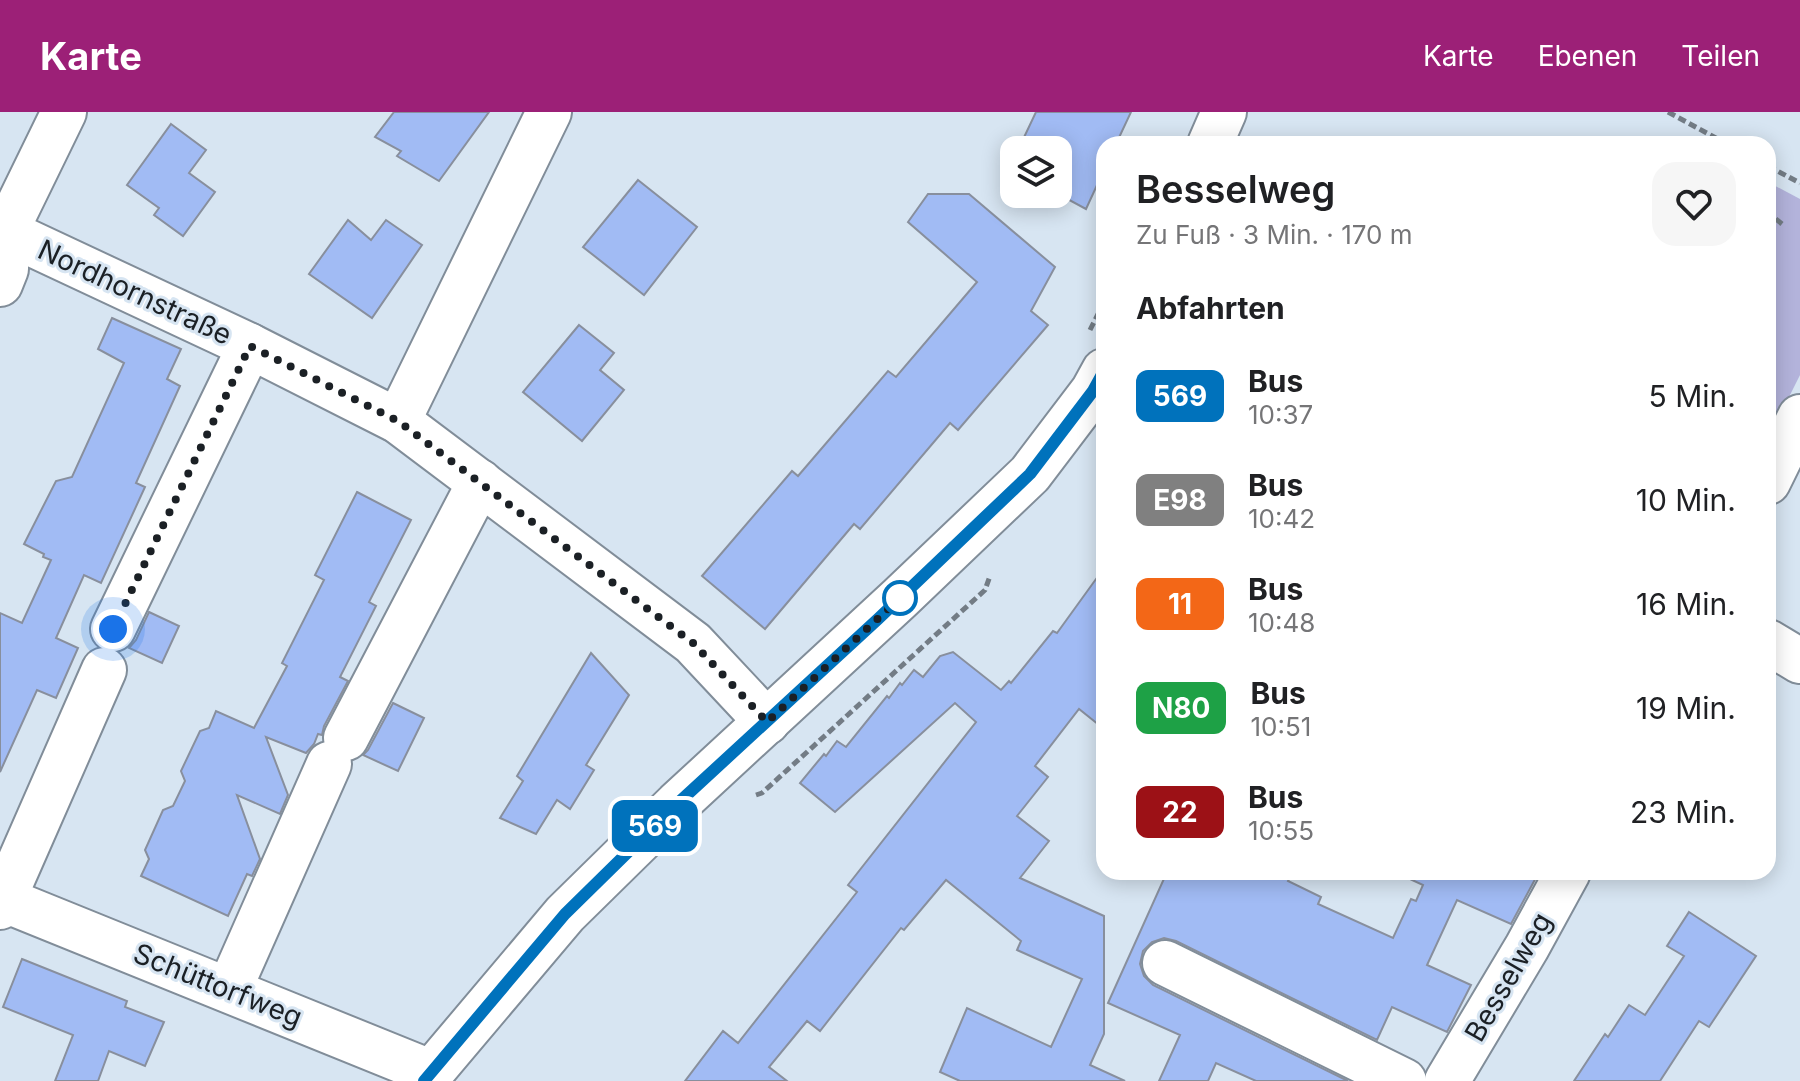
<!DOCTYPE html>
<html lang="de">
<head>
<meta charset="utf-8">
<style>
	:root { --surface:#fff; --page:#f6f6f6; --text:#202124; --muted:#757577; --accent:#9c2077 }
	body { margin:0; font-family:Inter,sans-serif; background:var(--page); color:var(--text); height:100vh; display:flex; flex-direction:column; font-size:30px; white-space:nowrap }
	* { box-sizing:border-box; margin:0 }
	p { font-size:26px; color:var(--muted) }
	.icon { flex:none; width:44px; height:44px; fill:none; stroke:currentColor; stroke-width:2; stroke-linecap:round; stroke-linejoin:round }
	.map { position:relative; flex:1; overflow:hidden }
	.panel { position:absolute; left:1096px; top:24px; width:680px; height:744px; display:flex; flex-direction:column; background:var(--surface); border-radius:24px; box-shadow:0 4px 20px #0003 }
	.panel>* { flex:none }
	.badge { padding:0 16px; border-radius:12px; font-size:28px; line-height:52px }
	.fabs { position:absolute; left:1000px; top:24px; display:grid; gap:16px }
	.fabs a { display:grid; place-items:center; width:72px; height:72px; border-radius:16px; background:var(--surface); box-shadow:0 4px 20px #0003; font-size:40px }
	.you { position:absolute; width:40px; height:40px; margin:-20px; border:6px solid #fff; border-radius:50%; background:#1a73e8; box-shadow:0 0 0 12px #1a73e833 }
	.map>.badge { position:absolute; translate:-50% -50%; box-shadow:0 0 0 4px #fff }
	h2 { padding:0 40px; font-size:30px; line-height:72px }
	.round { display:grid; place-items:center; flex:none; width:84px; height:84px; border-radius:24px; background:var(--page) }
	.headline { display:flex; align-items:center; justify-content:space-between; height:136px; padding:0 40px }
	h1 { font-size:38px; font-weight:600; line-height:60px }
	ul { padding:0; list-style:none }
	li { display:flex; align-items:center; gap:24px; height:104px; padding:0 40px }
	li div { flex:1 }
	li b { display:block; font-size:30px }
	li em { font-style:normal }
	li .badge { min-width:88px; font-weight:700; text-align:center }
	header { display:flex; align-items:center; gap:48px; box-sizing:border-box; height:112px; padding:0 40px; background:var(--accent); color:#fff }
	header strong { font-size:38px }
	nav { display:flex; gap:44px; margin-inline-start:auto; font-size:28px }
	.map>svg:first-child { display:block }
	.green { fill:#b3b3db }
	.building { fill:#a1bbf4; stroke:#888f9d; stroke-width:2 }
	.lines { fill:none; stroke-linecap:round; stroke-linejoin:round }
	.minor-casing { stroke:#818d99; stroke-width:48 }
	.path { stroke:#737c85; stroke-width:5; stroke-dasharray:8 4; stroke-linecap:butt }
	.minor { stroke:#fff; stroke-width:44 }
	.line-casing { stroke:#fff; stroke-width:18 }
	.line { stroke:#0072bc; stroke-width:12 }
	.walk { stroke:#1b2025; stroke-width:8; stroke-dasharray:0 14.4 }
	.stop-dot { fill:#fff; stroke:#0072bc; stroke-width:4 }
	.labels { text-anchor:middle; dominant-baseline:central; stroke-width:6; stroke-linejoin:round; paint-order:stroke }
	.street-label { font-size:28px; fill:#1b2025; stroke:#d7e5f2 }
</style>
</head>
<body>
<header>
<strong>Karte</strong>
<nav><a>Karte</a><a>Ebenen</a><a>Teilen</a></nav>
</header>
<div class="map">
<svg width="1800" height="969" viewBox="0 0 1800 969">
	<rect width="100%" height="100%" fill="#d7e5f2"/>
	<!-- green -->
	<polygon class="green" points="1768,70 1800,87 1800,263 1768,327"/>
	<!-- building -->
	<g class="building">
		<polygon points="394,0 489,0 439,69 397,44 401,39 375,25"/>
		<polygon points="1036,0 1131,0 1116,32 1104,32 1104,58 1086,97 1058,82 1058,38 1018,38"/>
		<polygon points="171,12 206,38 189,61 215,80 183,124 154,103 159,96 127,73"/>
		<polygon points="638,68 697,115 644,183 583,135"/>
		<polygon points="928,82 969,82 1055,155 1031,199 1048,213 958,318 950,311 860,417 854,412 765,517 702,464 792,359 798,364 888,259 896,265 977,170 908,110"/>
		<polygon points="348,108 371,128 386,108 422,133 372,206 309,162"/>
		<polygon points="112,206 181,237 167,267 180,274 136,371 145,375 101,471 84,463 56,526 78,536 56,586 37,578 0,660 0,501 22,511 51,448 43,445 44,442 24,432 56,369 72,365 124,251 98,237"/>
		<polygon points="579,213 614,241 600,258 624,278 582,329 523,280"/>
		<polygon points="357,380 411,408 369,490 376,494 340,565 348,569 324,614 322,623 318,622 314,632 306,641 266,625 288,683 280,702 237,683 260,747 252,764 247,762 228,804 141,764 149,747 145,738 163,698 173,694 185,669 181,659 200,619 209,616 216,599 254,616 287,554 282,551 324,468 315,463"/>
		<polygon points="1104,456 1104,617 1079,597 1035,654 1048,665 1017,704 1049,729 1020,766 1104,804 1104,922 1090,953 1125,969 960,969 940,960 967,896 1051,935 1082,867 1017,838 1021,829 946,768 904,818 901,816 820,919 807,909 769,955 787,969 685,969 723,919 738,931 857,780 848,773 976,610 955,591 835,700 800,671 824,642 826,644 837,629 846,635 887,584 889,586 900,571 902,573 914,558 923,565 940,544 953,540 1001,578 1009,569 1011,571 1053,519 1057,521"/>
		<polygon points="149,500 179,514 162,551 129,536 136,528"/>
		<polygon points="591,541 629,583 586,653 594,658 570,697 557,688 536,722 500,706 523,669 517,664"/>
		<polygon points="393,591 424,606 398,659 363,643 368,638"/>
		<polygon points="1167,760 1292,760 1288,769 1321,785 1318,792 1393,826 1411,787 1416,789 1423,773 1395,760 1539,760 1511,812 1457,788 1427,853 1471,873 1447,920 1392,895 1377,928 1176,829 1164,826 1152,830 1143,839 1140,852 1144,864 1153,873 1348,969 1256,969 1216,951 1208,969 1159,969 1180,923 1108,891"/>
		<polygon points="1689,800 1756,844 1709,915 1699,909 1660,969 1574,969 1605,922 1608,925 1629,893 1645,903 1684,844 1667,834"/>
		<polygon points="22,847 127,889 125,895 164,910 145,954 109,939 98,969 55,969 73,923 3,895"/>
	</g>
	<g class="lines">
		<!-- minor casing -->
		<g class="minor-casing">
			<g id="minor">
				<polyline points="1210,32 1224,0"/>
				<polyline points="0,117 250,234 398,309 693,531 767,610"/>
				<polyline points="0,172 6,157 6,119 64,0"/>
				<polyline points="398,309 549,0"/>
				<polyline points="1768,370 1800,305"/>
				<polyline points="113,517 250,234"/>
				<polyline points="1768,530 1800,549"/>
				<polyline points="346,626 480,370"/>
				<polyline points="0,786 430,960"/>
				<polyline points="0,795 104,558"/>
				<polyline points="1165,851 1404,969"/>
				<polyline points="229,878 329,652"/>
				<polyline points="424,969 565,802 677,692 900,486 1030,362 1093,279 1104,259"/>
				<polyline points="1447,969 1527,835 1568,760"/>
			</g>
		</g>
		<!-- path -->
		<g class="path">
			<polyline points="1668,0 1727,32"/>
			<polyline points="1768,54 1800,71"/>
			<polyline points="1768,70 1769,55"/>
			<polyline points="1768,98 1771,103 1782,112"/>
			<polyline points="1090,218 1104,190"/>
			<polyline points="756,683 762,681 985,478 990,464"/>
		</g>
		<!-- minor -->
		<use href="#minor" class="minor"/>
	</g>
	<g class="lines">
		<!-- line casing -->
		<g class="line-casing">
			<polyline id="line" points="424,969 565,802 677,692 878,507 1030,362 1093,279 1104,259"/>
		</g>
		<!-- line -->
		<use href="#line" class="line"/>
		<!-- walk -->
		<polyline class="walk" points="113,517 250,234 398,309 693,531 767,610 900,486"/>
	</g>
	<!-- markers -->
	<circle class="stop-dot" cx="900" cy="486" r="16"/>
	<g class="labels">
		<!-- street labels -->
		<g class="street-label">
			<text transform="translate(135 180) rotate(25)">Nordhornstraße</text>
			<text transform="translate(1508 865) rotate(-60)">Besselweg</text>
			<text transform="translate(218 873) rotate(22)">Schüttorfweg</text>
		</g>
	</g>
</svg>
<div class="fabs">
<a><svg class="icon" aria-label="layers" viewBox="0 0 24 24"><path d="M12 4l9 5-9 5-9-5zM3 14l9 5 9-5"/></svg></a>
</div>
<div class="you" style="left:113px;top:517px"></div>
<b class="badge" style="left:655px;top:714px;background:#0072bc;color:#fff">569</b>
<section class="panel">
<div class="headline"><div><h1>Besselweg</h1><p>Zu Fuß · 3 Min. · 170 m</p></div><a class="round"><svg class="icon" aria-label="heart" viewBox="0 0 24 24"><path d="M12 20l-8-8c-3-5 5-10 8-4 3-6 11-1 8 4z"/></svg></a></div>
<h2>Abfahrten</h2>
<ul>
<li><span class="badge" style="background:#0072bc;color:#fff">569</span><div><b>Bus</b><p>10:37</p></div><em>5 Min.</em></li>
<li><span class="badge" style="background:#808080;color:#fff">E98</span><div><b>Bus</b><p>10:42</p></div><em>10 Min.</em></li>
<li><span class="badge" style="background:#f36717;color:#fff">11</span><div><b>Bus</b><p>10:48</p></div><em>16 Min.</em></li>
<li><span class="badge" style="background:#1ea146;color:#fff">N80</span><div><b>Bus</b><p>10:51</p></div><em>19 Min.</em></li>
<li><span class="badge" style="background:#9c1116;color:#fff">22</span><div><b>Bus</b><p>10:55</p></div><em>23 Min.</em></li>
</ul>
</section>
</div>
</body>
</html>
